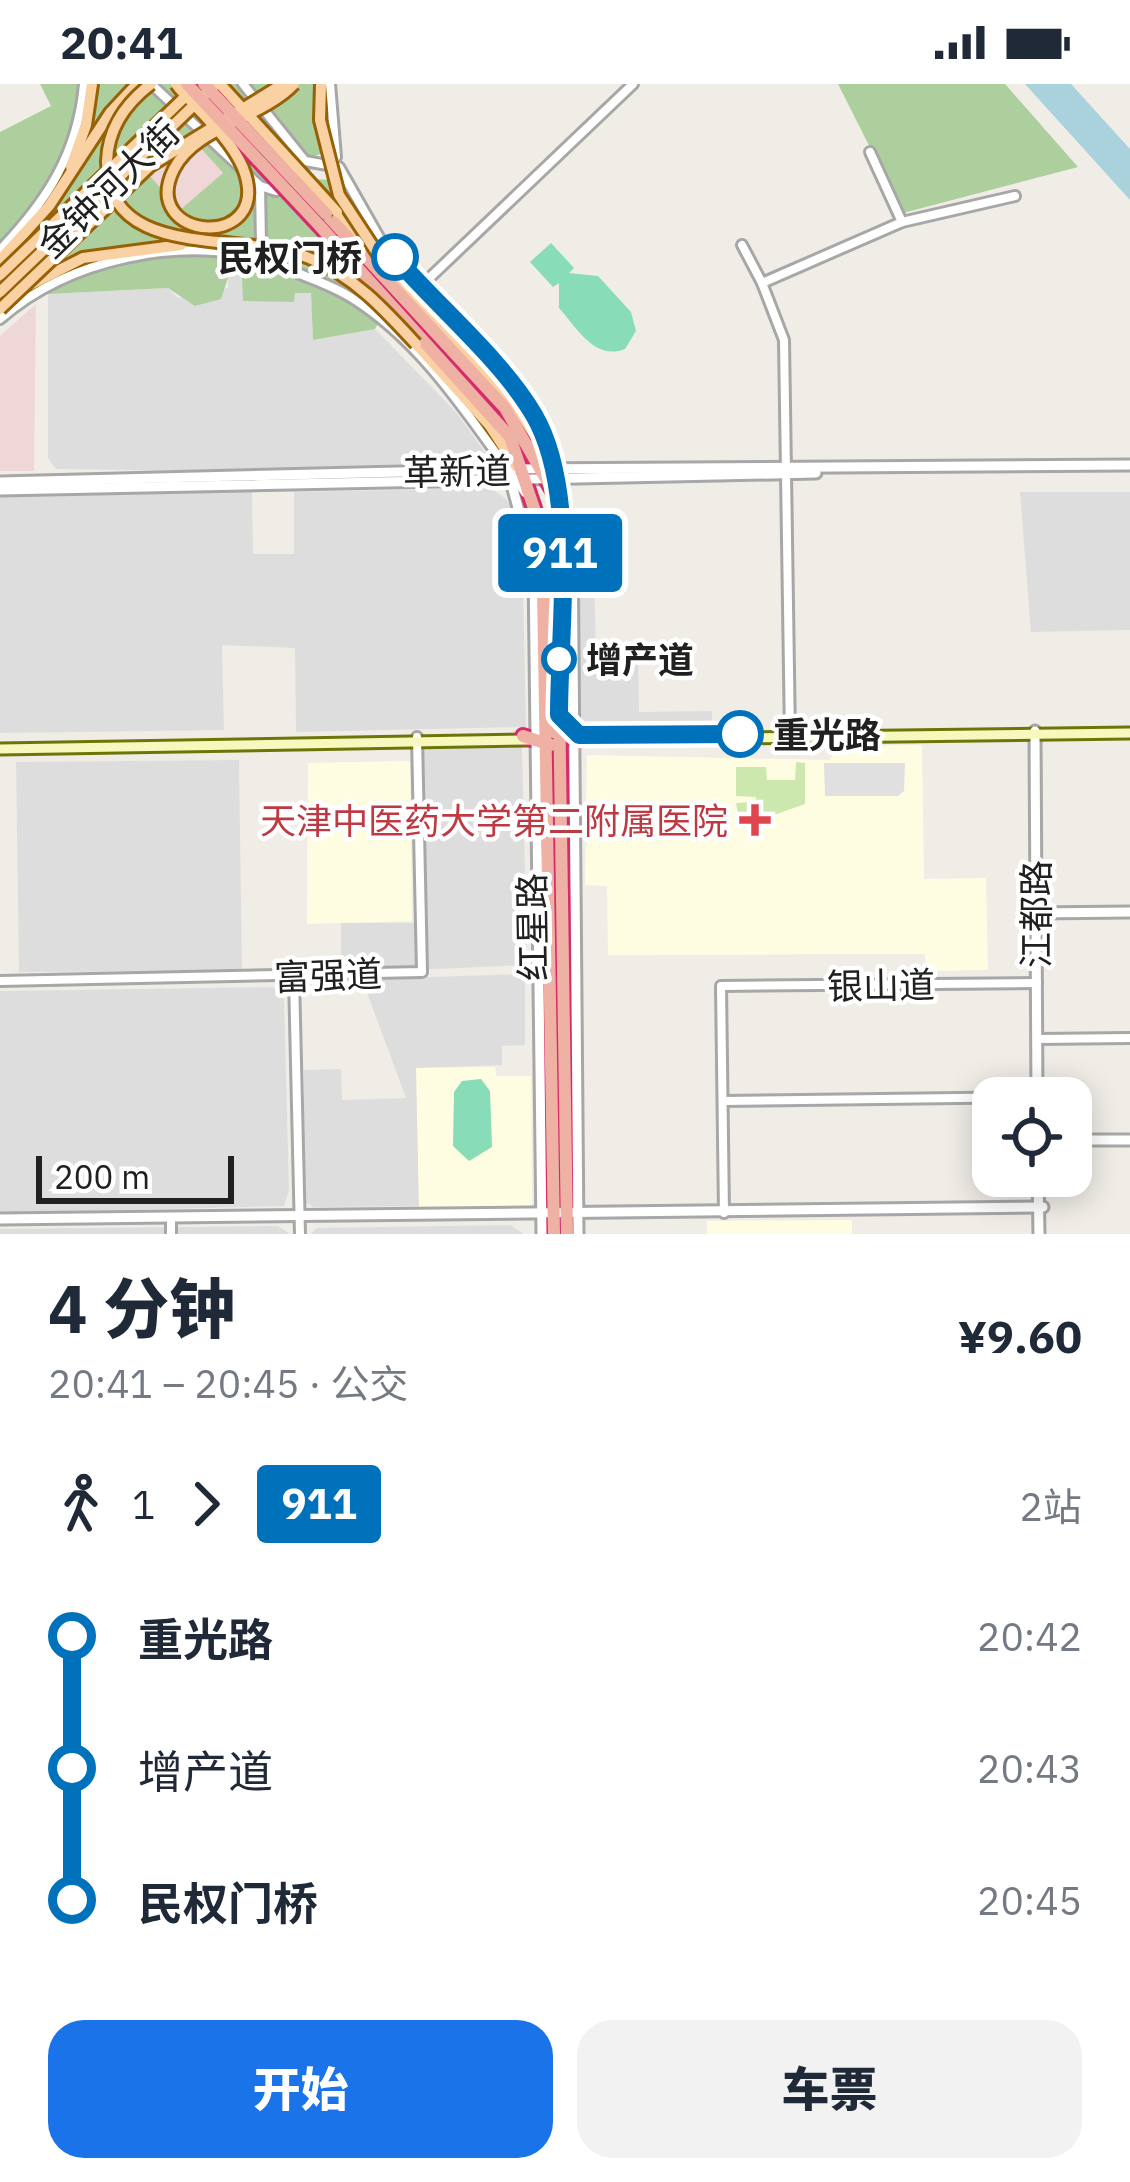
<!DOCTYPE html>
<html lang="zh">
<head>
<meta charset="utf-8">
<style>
	:root { --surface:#fff; --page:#f2f2f3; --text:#1f2937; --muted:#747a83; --accent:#1a73e8 }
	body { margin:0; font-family:"IBM Plex Sans","Noto Sans SC",sans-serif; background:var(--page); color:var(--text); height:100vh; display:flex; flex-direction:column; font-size:45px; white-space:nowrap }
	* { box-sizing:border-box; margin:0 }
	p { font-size:39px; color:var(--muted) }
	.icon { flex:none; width:66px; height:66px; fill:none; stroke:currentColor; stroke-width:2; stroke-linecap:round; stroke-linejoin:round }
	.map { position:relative; height:1150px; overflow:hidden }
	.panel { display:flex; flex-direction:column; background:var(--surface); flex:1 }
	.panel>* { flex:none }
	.badge { padding:0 24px; border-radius:9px; font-size:42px; line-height:78px }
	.buttons { position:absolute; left:972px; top:993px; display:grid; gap:24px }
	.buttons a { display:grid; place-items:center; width:120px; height:120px; border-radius:24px; background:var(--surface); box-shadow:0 6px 30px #0003; font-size:60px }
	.scale { position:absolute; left:36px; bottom:30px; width:198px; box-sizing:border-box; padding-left:12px; border:6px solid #202020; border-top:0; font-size:33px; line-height:42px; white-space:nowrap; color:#202020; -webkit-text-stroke:9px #fff; paint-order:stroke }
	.map>.badge { position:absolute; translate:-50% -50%; box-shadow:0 0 0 6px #fff }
	.legs { display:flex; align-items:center; gap:18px; height:132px; padding:0 48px; font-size:39px }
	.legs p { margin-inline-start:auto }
	.head { display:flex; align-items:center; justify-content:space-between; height:204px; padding:0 48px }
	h1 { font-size:66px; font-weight:800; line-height:90px }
	.cta { display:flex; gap:24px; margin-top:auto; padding:24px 48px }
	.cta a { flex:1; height:138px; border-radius:36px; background:var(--accent); color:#fff; font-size:48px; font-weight:800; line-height:138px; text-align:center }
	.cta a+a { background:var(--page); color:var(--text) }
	ul { padding:0 48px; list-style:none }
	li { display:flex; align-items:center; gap:42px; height:132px; font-size:45px }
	li i { display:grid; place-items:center; width:18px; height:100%; margin:0 15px; background:currentColor }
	li i::after { content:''; width:30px; height:30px; margin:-15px; border:9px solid; border-radius:50%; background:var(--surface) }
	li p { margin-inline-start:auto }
	li:first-child i { background:linear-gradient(#0000 50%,currentColor 0) }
	li:last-child i { background:linear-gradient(currentColor 50%,#0000 0) }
	.status { display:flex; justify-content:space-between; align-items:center; height:84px; padding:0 60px; background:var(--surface); direction:ltr }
	.status svg { height:33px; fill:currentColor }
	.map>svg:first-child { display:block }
	.residential { fill:#dedddd }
	.commercial { fill:#f0d7d7 }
	.education { fill:#fefde2 }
	.grass { fill:#cde8af }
	.forest { fill:#adce9d; fill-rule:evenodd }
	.pitch { fill:#88dcb8 }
	.parking { fill:#e0e0e0 }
	.water { fill:#a9d2dc }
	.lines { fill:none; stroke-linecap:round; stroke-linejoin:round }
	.minor-casing { stroke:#a7a7a7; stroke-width:14 }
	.tertiary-casing { stroke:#a7a7a7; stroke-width:15 }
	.secondary-casing { stroke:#6d7509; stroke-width:15 }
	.primary-casing { stroke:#976105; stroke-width:16 }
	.trunk-casing { stroke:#d52c6c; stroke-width:18 }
	.minor { stroke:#fff; stroke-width:8 }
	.tertiary { stroke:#fff; stroke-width:9 }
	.secondary { stroke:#f7f8bd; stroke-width:9 }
	.primary { stroke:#f9d1a3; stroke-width:10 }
	.trunk { stroke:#eeb1a4; stroke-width:12 }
	.primary-bridge-casing { stroke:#976105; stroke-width:16; stroke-linecap:butt }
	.trunk-bridge-casing { stroke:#d52c6c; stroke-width:18; stroke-linecap:butt }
	.primary-bridge { stroke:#f9d1a3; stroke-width:10 }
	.trunk-bridge { stroke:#eeb1a4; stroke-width:12 }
	.line-1-casing { stroke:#fff; stroke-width:27 }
	.line-1 { stroke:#0072bc; stroke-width:18 }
	.stop-1-dot { fill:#fff; stroke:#0072bc; stroke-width:6 }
	.health-dot { fill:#e0444e; stroke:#fff; stroke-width:4.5 }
	.labels { text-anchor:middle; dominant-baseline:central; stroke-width:9; stroke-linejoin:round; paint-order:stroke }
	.street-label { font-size:36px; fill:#202020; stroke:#fff }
	.stop-label { font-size:36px; font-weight:bold; fill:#202020; stroke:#fff; text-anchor:start }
	.health-label { font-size:36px; fill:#be3a42; stroke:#fff; text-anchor:end }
</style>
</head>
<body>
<div class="status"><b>20:41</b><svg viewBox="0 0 49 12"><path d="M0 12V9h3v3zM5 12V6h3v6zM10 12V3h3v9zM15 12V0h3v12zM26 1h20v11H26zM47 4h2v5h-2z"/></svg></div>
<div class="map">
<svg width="1130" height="1150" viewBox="0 0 1130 1150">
	<rect width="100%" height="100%" fill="#f0ede7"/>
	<!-- residential -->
	<g class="residential">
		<polygon points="228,191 243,191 243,216 294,218 294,208 311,209 313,256 375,245 455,327 485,368 485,377 203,387 56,385 48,374 48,210 168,204 178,214 228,204"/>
		<polygon points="491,404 506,415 518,436 522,458 526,643 296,648 295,564 222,561 224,646 0,649 0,411 252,407 253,470 294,470 294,408"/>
		<polygon points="1020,408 1130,408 1130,546 1031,548"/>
		<polygon points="576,467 593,467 596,564 638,565 639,628 712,627 712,641 579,641"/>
		<polygon points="522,663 527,881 341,889 341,839 424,839 421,664"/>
		<polygon points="239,676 242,887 19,888 16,678"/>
		<polygon points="525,890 525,961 502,962 502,981 417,984 419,1122 313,1123 304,1117 304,986 341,985 342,1016 406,1014 362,895"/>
		<polygon points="273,903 284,915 289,1106 284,1122 0,1129 0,907"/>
		<polygon points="510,1141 524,1150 310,1150 317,1144"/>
		<polygon points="278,1142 290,1150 0,1150 0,1145"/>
	</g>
	<!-- commercial -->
	<g class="commercial">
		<polygon points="191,53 223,89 181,127 148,91"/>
		<polygon points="36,220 34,387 0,387 0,252"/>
	</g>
	<!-- education -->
	<g class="education">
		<polygon points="922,661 924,795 986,794 988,886 926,887 925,870 608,871 607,802 585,801 587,671 829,676 841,662"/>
		<polygon points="410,677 412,837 307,840 308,679"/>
		<polygon points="495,983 496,992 531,992 532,1122 419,1125 416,984"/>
		<polygon points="852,1136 852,1150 707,1150 707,1137"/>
	</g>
	<!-- grass -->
	<polygon class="grass" points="796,678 805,679 805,720 754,738 738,730 736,719 756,718 756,713 736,712 736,683 766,683 767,696 795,696"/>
	<!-- forest -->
	<g class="forest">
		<path d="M40,0H325L327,68L311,73L310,95L335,96L357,138L404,196L375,245L313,256L311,209H295L294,218L243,217L242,192L229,191L221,215L195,222L168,204L48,210L44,187L0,163V48L51,22ZM191,53L223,89L180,126L149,91Z"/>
		<polygon points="838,0 1005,0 1078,83 903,129"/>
	</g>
	<!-- pitch -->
	<g class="pitch">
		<path d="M551,159L574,184L569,189L598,192L631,228L636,247L625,265C595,277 577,244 559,224V199L553,203L530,178Z"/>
		<polygon points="481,995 490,1007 492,1063 469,1077 453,1062 454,1008 462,997"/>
	</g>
	<!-- parking -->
	<polygon class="parking" points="824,679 905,679 904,707 898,712 825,712"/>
	<!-- water -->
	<polygon class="water" points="1025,0 1071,0 1130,65 1130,116"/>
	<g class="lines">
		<!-- minor casing -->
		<g class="minor-casing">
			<g id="minor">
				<polyline points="151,0 260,102 276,107 285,100"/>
				<polyline points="243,0 305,77 339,83 380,155 531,326 554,387"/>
				<polyline points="330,0 336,73 330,83"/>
				<polyline points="870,68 902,138"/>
				<path d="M260,102L261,160L268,175C295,191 326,197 352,214C427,261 474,341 525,409"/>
				<polyline points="742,161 762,199"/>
				<path d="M0,166C47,117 78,69 84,0"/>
				<polyline points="420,203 633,0"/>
				<path d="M0,235C69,175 180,151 269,177"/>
				<polyline points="790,653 784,256 762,199 902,138 1015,112"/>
				<polyline points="294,893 300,1150"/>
				<polyline points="0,897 422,888 417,653"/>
				<polyline points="1037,955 1130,954"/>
				<polyline points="723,1017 1042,1013"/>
				<polyline points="724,1129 721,902 1037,899"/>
				<polyline points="171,1133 171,1150"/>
			</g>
		</g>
		<!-- tertiary casing -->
		<g class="tertiary-casing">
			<g id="tertiary">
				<polyline points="509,390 534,484 542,1150"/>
				<polyline points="557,390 572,449 578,1150"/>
				<polyline points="0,398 518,385 1130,381"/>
				<polyline points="0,406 816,389"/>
				<polyline points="1035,647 1037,1014"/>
				<polyline points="1035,829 1130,828"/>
				<polyline points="1071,1056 1130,1056"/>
				<polyline points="1038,1092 1039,1150"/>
				<polyline points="0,1135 1043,1123"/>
			</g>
		</g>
		<!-- secondary casing -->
		<g class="secondary-casing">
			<g id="secondary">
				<polyline points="575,656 1130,649"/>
				<polyline points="0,665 529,656"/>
			</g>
		</g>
		<!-- primary casing -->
		<g class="primary-casing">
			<g id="primary">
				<polyline points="320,36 321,0"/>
				<polyline points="71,83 86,41 92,0"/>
				<polyline points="337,128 510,314 539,358 545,385"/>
				<polyline points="0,176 49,122 110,29 137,0"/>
				<polyline points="30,201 83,174 181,161"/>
				<polyline points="416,260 490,342 516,382"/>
			</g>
		</g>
		<!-- trunk casing -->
		<g class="trunk-casing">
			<g id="trunk">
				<polyline points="326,130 505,324 556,412 567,1150"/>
				<polyline points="319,141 510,353 542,448 554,1150"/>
				<polyline points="554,648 579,656"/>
				<polyline points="523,652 551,661"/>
			</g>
		</g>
		<!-- minor -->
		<use href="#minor" class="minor"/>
		<!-- tertiary -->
		<use href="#tertiary" class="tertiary"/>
		<!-- secondary -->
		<use href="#secondary" class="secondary"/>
		<!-- primary -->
		<use href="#primary" class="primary"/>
		<!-- trunk -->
		<use href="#trunk" class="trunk"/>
		<!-- primary-bridge casing -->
		<g class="primary-bridge-casing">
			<g id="primary-bridge">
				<path d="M151,0C126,19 108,45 107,77C106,179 243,146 309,174C354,192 384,225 416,260"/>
				<path d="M176,0L179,4C201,29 230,54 243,84C276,168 137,158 174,85C195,43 262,34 294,0"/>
				<polyline points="220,0 337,128"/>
				<polyline points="320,36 339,111 389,187"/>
				<polyline points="0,191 187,11"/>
				<polyline points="0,208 216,0"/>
				<polyline points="0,225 150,82 283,0"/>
			</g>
		</g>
		<!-- trunk-bridge casing -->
		<g class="trunk-bridge-casing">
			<g id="trunk-bridge">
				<polyline points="187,0 319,141"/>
				<polyline points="204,0 326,130"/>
			</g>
		</g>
		<!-- primary-bridge -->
		<use href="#primary-bridge" class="primary-bridge"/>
		<!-- trunk-bridge -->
		<use href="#trunk-bridge" class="trunk-bridge"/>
	</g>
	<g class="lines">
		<!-- line-1 casing -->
		<g class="line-1-casing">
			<path id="line-1" d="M395,173C437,222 502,276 534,331C578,406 559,546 559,631L579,651L740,650"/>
		</g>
		<!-- line-1 -->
		<use href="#line-1" class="line-1"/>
	</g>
	<!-- markers -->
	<g class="stop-1-dot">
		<circle cx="395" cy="173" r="21"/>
		<circle cx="559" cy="575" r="15"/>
		<circle cx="740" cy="650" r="21"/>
	</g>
	<path class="health-dot" d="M749 718h12v12h12v12h-12v12h-12v-12h-12v-12h12z"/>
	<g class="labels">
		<!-- street labels -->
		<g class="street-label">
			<text transform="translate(108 104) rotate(-44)">金钟河大街</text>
			<text transform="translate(457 387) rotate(-1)">革新道</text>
			<text transform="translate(1035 830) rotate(-90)">江都路</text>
			<text transform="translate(532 843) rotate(-91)">红星路</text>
			<text transform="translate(328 891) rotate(-2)">富强道</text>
			<text transform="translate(881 901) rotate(-1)">银山道</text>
		</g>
		<!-- stop labels -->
		<g class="stop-label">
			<text x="362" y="173" text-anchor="end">民权门桥</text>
			<text x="586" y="575">增产道</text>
			<text x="773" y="650">重光路</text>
		</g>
		<!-- health labels -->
		<g class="health-label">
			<text x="728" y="736">天津中医药大学第二附属医院</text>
		</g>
	</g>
</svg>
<div class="buttons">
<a><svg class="icon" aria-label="locate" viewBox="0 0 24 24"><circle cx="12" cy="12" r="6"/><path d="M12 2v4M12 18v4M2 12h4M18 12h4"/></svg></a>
</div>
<div class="scale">200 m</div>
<b class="badge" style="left:560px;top:469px;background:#0072bc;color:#fff">911</b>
</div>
<section class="panel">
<div class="head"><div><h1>4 分钟</h1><p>20:41 – 20:45 · 公交</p></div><b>¥9.60</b></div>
<div class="legs"><svg class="icon" aria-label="walk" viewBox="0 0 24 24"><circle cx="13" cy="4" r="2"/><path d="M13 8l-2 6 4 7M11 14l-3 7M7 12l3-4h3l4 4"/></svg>1<svg class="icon" aria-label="forward" viewBox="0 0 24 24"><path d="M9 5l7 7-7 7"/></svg><b class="badge" style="background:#0072bc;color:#fff">911</b><p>2站</p></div>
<ul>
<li><i style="color:#0072bc"></i><b>重光路</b><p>20:42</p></li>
<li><i style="color:#0072bc"></i><span>增产道</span><p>20:43</p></li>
<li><i style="color:#0072bc"></i><b>民权门桥</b><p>20:45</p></li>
</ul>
<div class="cta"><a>开始</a><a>车票</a></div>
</section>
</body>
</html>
